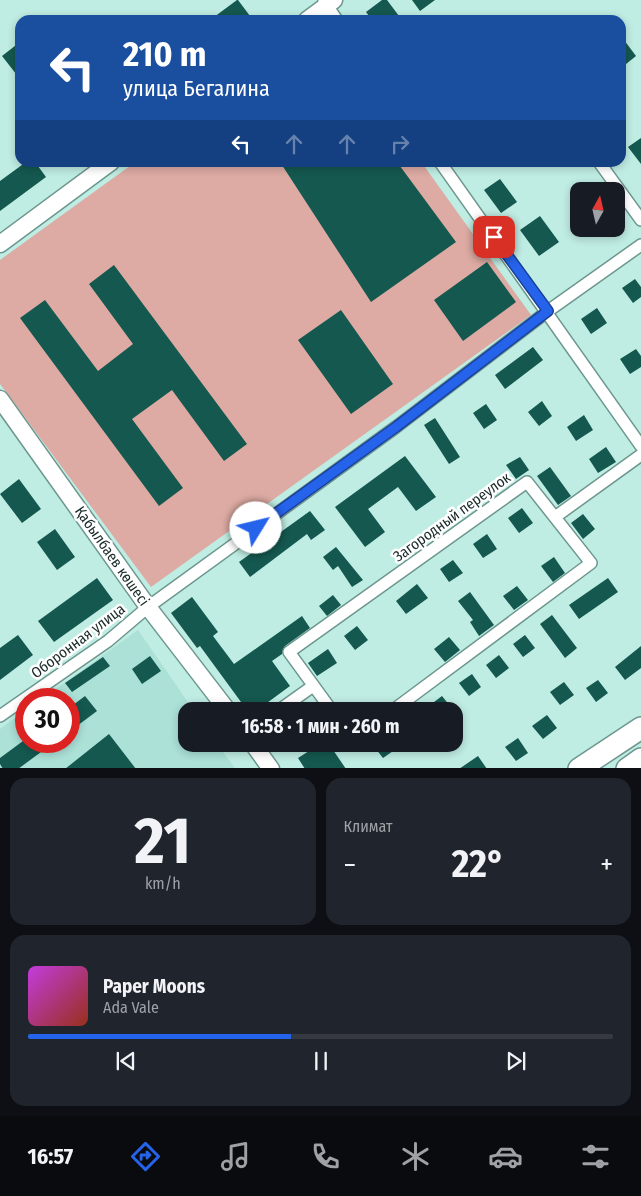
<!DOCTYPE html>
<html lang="ru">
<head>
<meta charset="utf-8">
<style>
	:root { --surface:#171b24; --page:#20242c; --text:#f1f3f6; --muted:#9ea1a6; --line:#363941; --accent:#2563eb }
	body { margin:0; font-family:"Fira Sans Condensed",sans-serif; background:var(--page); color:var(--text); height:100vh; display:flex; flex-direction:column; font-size:19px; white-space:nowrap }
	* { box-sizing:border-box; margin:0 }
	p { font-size:16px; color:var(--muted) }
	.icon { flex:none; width:28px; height:28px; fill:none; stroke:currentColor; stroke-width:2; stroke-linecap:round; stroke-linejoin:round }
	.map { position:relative; height:768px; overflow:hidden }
	.panel { display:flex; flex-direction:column; gap:10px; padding:10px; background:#0d0f14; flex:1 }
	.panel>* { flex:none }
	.banner { position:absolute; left:15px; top:15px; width:611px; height:152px; border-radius:15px; box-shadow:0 2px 8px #0003; background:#1a4fa0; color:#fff; overflow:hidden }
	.needle { width:32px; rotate:8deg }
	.buttons { position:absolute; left:570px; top:182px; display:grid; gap:10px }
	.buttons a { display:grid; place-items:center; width:55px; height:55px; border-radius:10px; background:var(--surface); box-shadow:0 2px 8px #0003; font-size:25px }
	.speed { position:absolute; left:15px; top:688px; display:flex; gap:10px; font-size:25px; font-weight:700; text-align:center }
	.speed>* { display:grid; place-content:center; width:65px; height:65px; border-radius:50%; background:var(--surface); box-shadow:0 2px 8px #0003; line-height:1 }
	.speed .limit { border:8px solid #d22; background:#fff; color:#111 }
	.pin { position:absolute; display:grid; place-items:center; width:42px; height:42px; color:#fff; margin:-21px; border-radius:10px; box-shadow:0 2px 8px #0006 }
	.me { position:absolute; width:55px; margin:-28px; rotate:54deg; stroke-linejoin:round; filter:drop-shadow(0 0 4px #0008) }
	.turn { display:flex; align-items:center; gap:18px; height:105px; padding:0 25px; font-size:22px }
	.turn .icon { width:65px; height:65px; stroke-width:2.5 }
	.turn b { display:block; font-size:35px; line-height:42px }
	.lanes { display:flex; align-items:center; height:48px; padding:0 25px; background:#0003; justify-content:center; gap:25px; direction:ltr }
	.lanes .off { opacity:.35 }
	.big { font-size:38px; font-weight:700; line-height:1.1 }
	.panel .card { flex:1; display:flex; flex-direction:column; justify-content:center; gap:8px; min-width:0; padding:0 18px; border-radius:15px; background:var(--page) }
	.panel .dial { align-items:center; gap:0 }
	.dial b { font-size:65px; line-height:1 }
	.song { display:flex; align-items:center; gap:15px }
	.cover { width:60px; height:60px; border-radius:8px; background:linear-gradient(135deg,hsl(290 70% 55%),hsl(10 70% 35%)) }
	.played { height:5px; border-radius:2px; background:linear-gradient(90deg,var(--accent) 45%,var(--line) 45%) }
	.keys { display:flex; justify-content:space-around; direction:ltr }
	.heat { display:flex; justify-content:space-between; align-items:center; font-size:28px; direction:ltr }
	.panel .tiles { flex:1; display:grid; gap:10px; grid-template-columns:1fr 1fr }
	.card:last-child { grid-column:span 2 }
	.trip { position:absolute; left:178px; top:702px; width:285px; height:50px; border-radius:15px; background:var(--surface); box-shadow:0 2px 8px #0003; font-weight:700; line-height:50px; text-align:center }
	.tabs { display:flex; height:80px; justify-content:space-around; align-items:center; background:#090b0e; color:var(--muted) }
	.tabs .icon { width:35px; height:35px }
	.tabs .selected { color:var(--accent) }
	.tabs b { font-size:22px; color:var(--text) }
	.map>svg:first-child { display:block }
	.built { fill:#abe1d7 }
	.green { fill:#ddaba3 }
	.building { fill:#14584f }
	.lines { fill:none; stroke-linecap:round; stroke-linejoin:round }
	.street-casing { stroke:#6d978e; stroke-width:14 }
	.secondary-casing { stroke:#6d978e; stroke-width:19 }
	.highway-casing { stroke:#6d978e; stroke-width:24 }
	.street { stroke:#fff; stroke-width:11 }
	.secondary { stroke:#fff; stroke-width:16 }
	.highway { stroke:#fff; stroke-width:21 }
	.route-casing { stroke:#184099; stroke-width:12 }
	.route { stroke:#2563eb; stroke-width:9 }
	.labels { text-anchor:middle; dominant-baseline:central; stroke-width:5; stroke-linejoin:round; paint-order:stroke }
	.street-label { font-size:15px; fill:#192a27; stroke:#fff }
</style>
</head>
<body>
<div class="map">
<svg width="641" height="769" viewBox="0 0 641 769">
	<rect width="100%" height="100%" fill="#bfece3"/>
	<path class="built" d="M 138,630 L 194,711 L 186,711 L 186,744 L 217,744 L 235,768 L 0,768 L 0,729 L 26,710 L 26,741 L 69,741 L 69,699 L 42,699 Z"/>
	<path class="green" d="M 134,163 L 422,163 L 531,315 L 151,587 L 0,384 L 0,260 Z"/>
	<path class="building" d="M 238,0 L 253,20 L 210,20 L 237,0 Z
		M 382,0 L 387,0 L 402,20 L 372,20 L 366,12 Z
		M 412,0 L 435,0 L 420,11 Z
		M 621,36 L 636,56 L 621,68 Z
		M 20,42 L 20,79 L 2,56 Z
		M 641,138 L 641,164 L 628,147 Z
		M 26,162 L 35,162 L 46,177 L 0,211 L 0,181 Z
		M 280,162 L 397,162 L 456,242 L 371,302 Z
		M 500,179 L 517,202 L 501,213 L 484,190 Z
		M 540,216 L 559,242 L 539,256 L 520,230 Z
		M 487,262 L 516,302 L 463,341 L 434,300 Z
		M 114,265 L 247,444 L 224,461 L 172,390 L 132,419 L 183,488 L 159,506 L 20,318 L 45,300 L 98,371 L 133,344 L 89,284 Z
		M 635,279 L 641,287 L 641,297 L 633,303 L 622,288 Z
		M 597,308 L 607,323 L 591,334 L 581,319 Z
		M 341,310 L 393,384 L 351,414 L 298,340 Z
		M 533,347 L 543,360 L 505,389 L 495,375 Z
		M 636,349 L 641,356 L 641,367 L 630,374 L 620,359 Z
		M 542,401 L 552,416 L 539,426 L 528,412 Z
		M 486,404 L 497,420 L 484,429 L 473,413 Z
		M 584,415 L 593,430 L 576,441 L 567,427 Z
		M 435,418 L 460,457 L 449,464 L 424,425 Z
		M 606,447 L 616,462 L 598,473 L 589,459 Z
		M 405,456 L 436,497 L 416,511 L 398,487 L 368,509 L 385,532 L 365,547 L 335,507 Z
		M 520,457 L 529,470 L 516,479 L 506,465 Z
		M 550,467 L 571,496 L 558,505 L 537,476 Z
		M 19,479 L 41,509 L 22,523 L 0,494 Z
		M 522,508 L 533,523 L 519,533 L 508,518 Z
		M 310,511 L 325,530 L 311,540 L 307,534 L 250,577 L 239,562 Z
		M 583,514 L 595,529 L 583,539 L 571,523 Z
		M 55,529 L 75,557 L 57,570 L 37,542 Z
		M 487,534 L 497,549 L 483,558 L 473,544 Z
		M 336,547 L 363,580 L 352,587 L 338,566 L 333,570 L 323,557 Z
		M 554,557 L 565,573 L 553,582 L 541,566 Z
		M 453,560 L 463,573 L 449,582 L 440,569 Z
		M 97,578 L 113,600 L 54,642 L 38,621 Z
		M 608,578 L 618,592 L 579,619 L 569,605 Z
		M 417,584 L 428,598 L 406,614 L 396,601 Z
		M 517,586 L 528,600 L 514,610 L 503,596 Z
		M 470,592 L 494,625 L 479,636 L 470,622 L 473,620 L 458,601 Z
		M 333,595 L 341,605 L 327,616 L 319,606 Z
		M 192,597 L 218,632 L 213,636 L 234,664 L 302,616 L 310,628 L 285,646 L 282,654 L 272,661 L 290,686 L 256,711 L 243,711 L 237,704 L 241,702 L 200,646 L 197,648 L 171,613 Z
		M 552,615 L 577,648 L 565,658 L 540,624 Z
		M 357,626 L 368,640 L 355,650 L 344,636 Z
		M 18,635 L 33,655 L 0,680 L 0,648 Z
		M 525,635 L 535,648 L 523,657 L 513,644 Z
		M 449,637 L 460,650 L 445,662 L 434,649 Z
		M 641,646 L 641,668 L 625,680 L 615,667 Z
		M 328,649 L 337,663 L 317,676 L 308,663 Z
		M 499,655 L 509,668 L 496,678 L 486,665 Z
		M 150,656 L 161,671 L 142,684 L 132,669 Z
		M 103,657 L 110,666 L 72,692 L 65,683 Z
		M 472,674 L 481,687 L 469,696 L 459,683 Z
		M 598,680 L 608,693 L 596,702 L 586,688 Z
		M 564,682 L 574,695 L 560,705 L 550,692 Z
		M 85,696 L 97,711 L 69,732 L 69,708 Z
		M 442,696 L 454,711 L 434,711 L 430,705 Z
		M 547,715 L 557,728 L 543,739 L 532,726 Z
		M 109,734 L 136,769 L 65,769 Z
		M 518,738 L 528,753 L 516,761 L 505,747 Z
		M 23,741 L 56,741 L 18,769 L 3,769 L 0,764 L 0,758 Z
		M 320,744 L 329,744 L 346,769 L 305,769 L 298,758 Z
		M 372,744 L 392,744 L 396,749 L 383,758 Z
		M 478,756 L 487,769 L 459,769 Z"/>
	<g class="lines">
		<defs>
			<path id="street" d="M 324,1 L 337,20
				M 440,162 L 641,446
				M 599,162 L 641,220
				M 555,517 L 641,455
				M 278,711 L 313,686
				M 332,711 L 289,652 L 527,482 L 591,563 L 392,711
				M 0,716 L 108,641 L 148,607 L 396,427 L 548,311 L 641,245"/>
			<path id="secondary" d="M 307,20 L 334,0
				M 0,244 L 111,162
				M 0,399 L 148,607 L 228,711
				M 253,744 L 271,769"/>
			<path id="highway" d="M 579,769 L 641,728
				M 627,769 L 641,759"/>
		</defs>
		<use href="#street" class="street-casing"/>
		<use href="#secondary" class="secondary-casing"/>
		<use href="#highway" class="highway-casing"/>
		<use href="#street" class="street"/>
		<use href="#secondary" class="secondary"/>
		<use href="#highway" class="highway"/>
	</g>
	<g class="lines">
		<defs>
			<path id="route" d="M 256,528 L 396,427 L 548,311 L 494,237"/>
		</defs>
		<use href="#route" class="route-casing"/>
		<use href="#route" class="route"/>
	</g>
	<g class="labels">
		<g class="street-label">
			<text transform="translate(452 517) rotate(-36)">Загородный переулок</text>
			<text transform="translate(112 556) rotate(55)">Қабылбаев көшесі</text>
			<text transform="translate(78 641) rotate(-37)">Оборонная улица</text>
		</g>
	</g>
</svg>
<div class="buttons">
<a><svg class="needle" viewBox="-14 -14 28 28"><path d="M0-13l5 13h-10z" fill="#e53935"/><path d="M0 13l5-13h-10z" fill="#9ea1a6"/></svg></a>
</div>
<div class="speed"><div class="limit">30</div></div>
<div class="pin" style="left:494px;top:237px;background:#d93025"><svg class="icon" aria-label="arrive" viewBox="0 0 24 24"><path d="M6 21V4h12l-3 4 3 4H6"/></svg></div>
<svg class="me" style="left:256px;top:528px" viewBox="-20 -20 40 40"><circle r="19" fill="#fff"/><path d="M0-13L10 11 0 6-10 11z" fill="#2563eb"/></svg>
<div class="trip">16:58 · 1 мин · 260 m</div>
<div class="banner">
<div class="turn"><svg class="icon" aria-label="left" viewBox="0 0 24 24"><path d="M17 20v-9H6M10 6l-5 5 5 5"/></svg><div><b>210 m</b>улица Бегалина</div></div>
<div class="lanes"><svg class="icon" aria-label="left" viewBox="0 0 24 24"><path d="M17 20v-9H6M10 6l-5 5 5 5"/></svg><svg class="icon off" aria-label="ahead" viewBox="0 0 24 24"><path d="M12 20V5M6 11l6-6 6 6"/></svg><svg class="icon off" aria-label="ahead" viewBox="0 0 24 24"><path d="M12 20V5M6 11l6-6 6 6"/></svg><svg class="icon off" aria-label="right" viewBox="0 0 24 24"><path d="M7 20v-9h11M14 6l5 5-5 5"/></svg></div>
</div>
</div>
<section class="panel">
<div class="tiles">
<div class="card dial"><b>21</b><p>km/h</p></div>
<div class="card"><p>Климат</p>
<div class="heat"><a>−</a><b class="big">22°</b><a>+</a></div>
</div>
<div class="card">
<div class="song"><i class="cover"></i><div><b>Paper Moons</b><p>Ada Vale</p></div></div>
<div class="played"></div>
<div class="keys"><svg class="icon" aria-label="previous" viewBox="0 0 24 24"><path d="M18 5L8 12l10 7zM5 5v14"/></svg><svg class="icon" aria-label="pause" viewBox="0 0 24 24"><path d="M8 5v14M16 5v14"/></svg><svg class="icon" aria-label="next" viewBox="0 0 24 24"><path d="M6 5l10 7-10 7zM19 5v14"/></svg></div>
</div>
</div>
</section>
<nav class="tabs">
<b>16:57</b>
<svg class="icon selected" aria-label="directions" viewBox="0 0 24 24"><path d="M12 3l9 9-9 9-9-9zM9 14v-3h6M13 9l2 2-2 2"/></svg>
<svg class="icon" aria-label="music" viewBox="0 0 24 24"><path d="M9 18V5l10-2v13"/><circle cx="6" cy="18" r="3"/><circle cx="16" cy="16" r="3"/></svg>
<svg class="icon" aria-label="phone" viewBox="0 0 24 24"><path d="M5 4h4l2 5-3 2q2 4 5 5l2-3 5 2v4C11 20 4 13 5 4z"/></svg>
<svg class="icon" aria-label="climate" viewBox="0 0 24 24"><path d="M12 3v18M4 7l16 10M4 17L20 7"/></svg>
<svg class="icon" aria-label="car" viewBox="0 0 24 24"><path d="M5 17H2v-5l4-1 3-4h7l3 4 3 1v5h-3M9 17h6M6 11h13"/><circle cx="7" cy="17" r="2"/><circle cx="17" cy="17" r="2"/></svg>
<svg class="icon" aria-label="filters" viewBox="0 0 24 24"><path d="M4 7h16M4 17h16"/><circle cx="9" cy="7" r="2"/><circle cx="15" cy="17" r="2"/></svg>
</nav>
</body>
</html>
